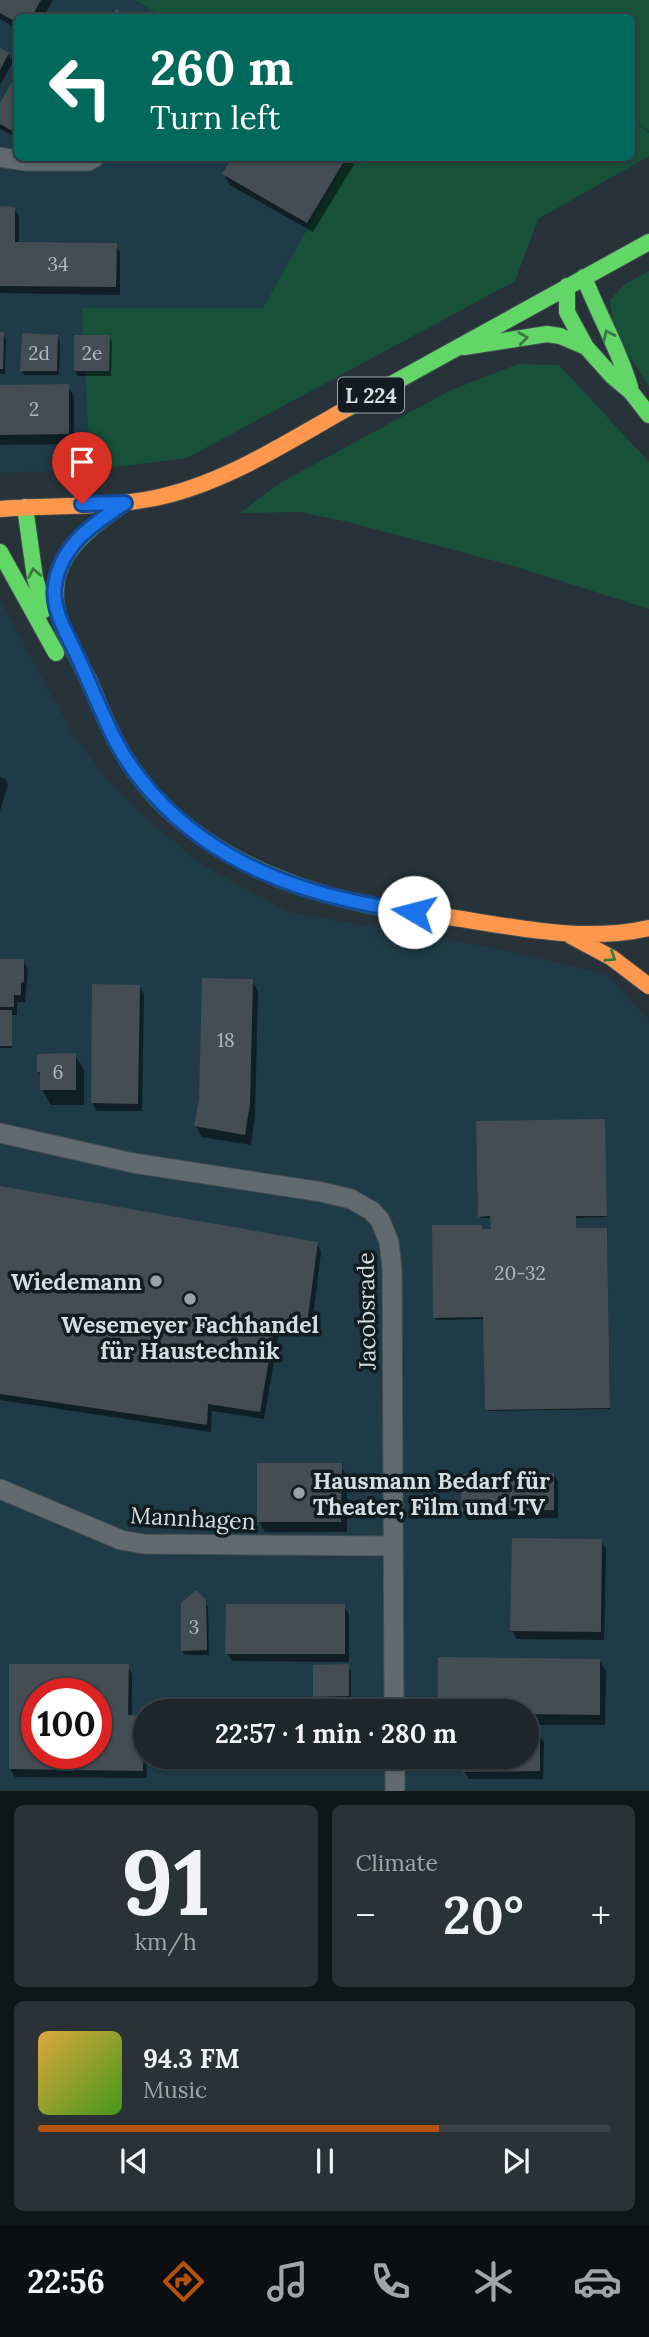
<!DOCTYPE html>
<html lang="en">
<head>
<meta charset="utf-8">
<style>
	:root { --surface:#1d262a; --page:#2a3236; --text:#f1f3f6; --muted:#a0a5a8; --line:#3b4347; --accent:#b45309 }
	body { margin:0; font-family:Lora,serif; background:var(--page); color:var(--text); height:100vh; display:flex; flex-direction:column; font-size:26px; white-space:nowrap }
	* { box-sizing:border-box; margin:0 }
	p { font-size:23px; color:var(--muted) }
	.icon { flex:none; width:38px; height:38px; fill:none; stroke:currentColor; stroke-width:2; stroke-linecap:round; stroke-linejoin:round }
	.map { position:relative; height:1791px; overflow:hidden }
	.panel { display:flex; flex-direction:column; gap:14px; padding:14px; background:#101517; flex:1 }
	.panel>* { flex:none }
	.top-card { position:absolute; left:14px; top:14px; width:621px; height:147px; border-radius:10px; box-shadow:0 2px 5px #0004,0 0 0 2px var(--line); background:#00695c; color:#fff; overflow:hidden }
	.speed { position:absolute; left:21px; top:1678px; display:flex; gap:14px; font-size:35px; font-weight:700; text-align:center }
	.speed>* { display:grid; place-content:center; width:91px; height:91px; border-radius:50%; background:var(--surface); box-shadow:0 2px 5px #0004,0 0 0 2px var(--line); line-height:1 }
	.speed .limit { border:10px solid #d22; background:#fff; color:#111 }
	.pin { position:absolute; display:grid; place-items:center; width:60px; height:60px; color:#fff; margin:-72px -30px; border-radius:50% 50% 50% 0; rotate:-45deg; box-shadow:0 0 7px #0007 }
	.pin .icon { rotate:45deg }
	.me { position:absolute; width:77px; margin:-38px; rotate:278deg; stroke-linejoin:round; filter:drop-shadow(0 0 5px #0008) }
	.turn { display:flex; align-items:center; gap:24px; height:147px; padding:0 21px; font-size:32px }
	.turn .icon { width:91px; height:91px; stroke-width:2.5 }
	.turn b { display:block; font-size:49px; line-height:60px }
	.big { font-size:52px; font-weight:700; line-height:1.1 }
	.panel .tile { flex:1; display:flex; flex-direction:column; justify-content:center; gap:10px; min-width:0; padding:0 24px; border-radius:10px; background:var(--page) }
	.panel .dial { align-items:center; gap:0 }
	.dial b { font-size:91px; line-height:1 }
	.song { display:flex; align-items:center; gap:21px }
	.cover { width:84px; height:84px; border-radius:10px; background:linear-gradient(135deg,hsl(40 70% 55%),hsl(100 70% 35%)) }
	.played { height:7px; border-radius:4px; background:linear-gradient(90deg,var(--accent) 70%,var(--line) 70%) }
	.keys { display:flex; justify-content:space-around; direction:ltr }
	.heat { display:flex; justify-content:space-between; align-items:center; font-size:38px; direction:ltr }
	.panel .tiles { flex:1; display:grid; gap:14px; grid-template-columns:1fr 1fr }
	.tile:last-child { grid-column:span 2 }
	.trip { position:absolute; left:133px; top:1699px; width:406px; height:70px; border-radius:35px; background:var(--surface); box-shadow:0 2px 5px #0004,0 0 0 2px var(--line); font-weight:700; line-height:70px; text-align:center }
	.dock { display:flex; height:112px; justify-content:space-around; align-items:center; background:#0c0f11; color:var(--muted) }
	.dock .icon { width:49px; height:49px }
	.dock .current { color:var(--accent) }
	.dock b { font-size:32px; color:var(--text) }
	.map>svg:first-child { display:block }
	.built { fill:#1e3b47; fill-rule:evenodd }
	.grass { fill:#17513a }
	.shadow { fill:#0007; fill-rule:evenodd }
	.building { fill:#444d53; fill-rule:evenodd }
	.lines { fill:none; stroke-linecap:round; stroke-linejoin:round }
	.street-casing { stroke:#434e52; stroke-width:21 }
	.fast-casing { stroke:#434e52; stroke-width:18 }
	.slow-casing { stroke:#434e52; stroke-width:18 }
	.street { stroke:#616a6e; stroke-width:19 }
	.fast { stroke:#63d668; stroke-width:16 }
	.slow { stroke:#ff974d; stroke-width:16 }
	.oneway { stroke:#3a7944 }
	.route-casing { stroke:#114b97; stroke-width:18 }
	.route { stroke:#1a73e8; stroke-width:12 }
	.poi-dot { fill:#96a2a8; stroke:#121c20; stroke-width:2.5 }
	.labels { text-anchor:middle; dominant-baseline:central; stroke-width:7; stroke-linejoin:round; paint-order:stroke }
	.number-label { font-size:19px; fill:#aebac0 }
	.shield { fill:#121c20; stroke:#98a4a9; stroke-width:2 }
	.shield-label { font-size:21px; font-weight:bold; fill:#d1dee4 }
	.poi-label { font-size:23px; font-weight:bold; fill:#d1dee4; stroke:#121c20; text-anchor:end }
	.street-label { font-size:23px; fill:#d1dee4; stroke:#121c20 }
</style>
</head>
<body>
<div class="map">
<svg width="649" height="1791" viewBox="0 0 649 1791">
	<rect width="100%" height="100%" fill="#273338"/>
	<path class="built" d="M 0,0 L 135,0 L 165,17 L 18,18 L 18,158 L 347,158 L 263,308 L 82,308 L 90,470 L 0,473 Z
		M 0,599 L 71,731 L 107,779 L 150,821 L 201,864 L 289,912 L 495,948 L 607,974 L 649,1020 L 649,1791 L 0,1791 ZM 37,1694 L 96,1694 L 96,1754 L 37,1754 ZM 145,1712 L 527,1712 L 527,1757 L 145,1757 Z"/>
	<path class="grass" d="M 135,0 L 649,0 L 649,131 L 633,119 L 649,133 L 649,156 L 538,219 L 515,281 L 187,458 L 90,470 L 82,308 L 263,308 L 347,158 L 632,158 L 632,18 L 165,18 Z
		M 649,271 L 649,387 L 614,331 L 610,300 L 625,284 Z
		M 518,364 L 559,365 L 649,462 L 649,609 L 514,566 L 348,522 L 300,512 L 240,513 L 280,483 L 449,391 Z"/>
	<path class="shadow" d="M 0,0 L 53,0 L 43,18 L 18,18 L 18,29 L 0,19 Z
		M 0,50 L 8,54 L 13,62 L 0,85 Z
		M 18,75 L 18,138 L 0,129 L 0,107 Z
		M 234,158 L 358,158 L 313,232 L 230,185 L 224,174 Z
		M 0,208 L 14,208 L 19,216 L 19,244 L 116,245 L 120,253 L 120,295 L 0,293 Z
		M 0,334 L 3,334 L 6,339 L 5,374 L 0,374 Z
		M 57,337 L 60,342 L 59,375 L 24,375 L 22,370 Z
		M 109,337 L 112,342 L 111,376 L 78,376 L 75,371 Z
		M 68,386 L 74,397 L 74,444 L 0,445 L 0,387 Z
		M 0,777 L 5,779 L 8,784 L 0,811 Z
		M 0,961 L 23,961 L 28,969 L 25,1002 L 17,1002 L 17,1015 L 12,1015 L 12,1048 L 0,1048 Z
		M 252,981 L 258,991 L 255,1115 L 251,1145 L 202,1137 L 196,1126 Z
		M 139,986 L 144,994 L 142,1111 L 97,1111 L 92,1103 Z
		M 75,1055 L 84,1070 L 84,1105 L 51,1105 L 42,1090 L 42,1078 L 38,1071 Z
		M 604,1120 L 607,1217 L 576,1218 L 576,1230 L 606,1230 L 607,1232 L 610,1409 L 488,1411 L 485,1319 L 436,1320 L 435,1318 L 481,1226 L 482,1231 L 492,1231 L 492,1218 L 481,1218 L 479,1216 Z
		M 0,1188 L 317,1244 L 321,1252 L 311,1332 L 280,1327 L 264,1419 L 212,1411 L 211,1432 L 0,1400 Z
		M 340,1465 L 347,1476 L 347,1532 L 265,1532 L 259,1521 Z
		M 553,1474 L 558,1482 L 558,1518 L 468,1520 L 463,1512 Z
		M 601,1541 L 606,1549 L 604,1640 L 517,1639 L 512,1631 Z
		M 205,1602 L 208,1607 L 209,1655 L 185,1655 L 182,1650 Z
		M 344,1606 L 349,1614 L 349,1662 L 232,1661 L 227,1653 Z
		M 599,1660 L 606,1671 L 605,1725 L 532,1725 L 527,1712 L 445,1712 L 439,1702 Z
		M 11,1666 L 128,1666 L 132,1674 L 132,1717 L 143,1717 L 145,1722 L 147,1778 L 15,1777 L 10,1769 ZM 37,1694 L 96,1694 L 96,1754 L 37,1754 Z
		M 348,1666 L 351,1671 L 351,1701 L 318,1701 L 315,1696 Z
		M 527,1733 L 539,1734 L 544,1742 L 543,1779 L 469,1779 L 464,1771 L 464,1757 L 527,1757 Z"/>
	<path class="building" d="M 0,0 L 41,0 L 31,18 L 18,18 L 18,23 L 0,13 Z
		M 116,9 L 131,18 L 112,18 Z
		M 0,48 L 9,53 L 0,70 Z
		M 18,71 L 18,134 L 0,124 L 0,103 Z
		M 232,158 L 346,158 L 307,223 L 222,174 Z
		M 0,206 L 15,207 L 15,242 L 117,243 L 116,287 L 0,286 Z
		M 0,332 L 4,332 L 3,369 L 0,369 Z
		M 22,333 L 58,335 L 57,371 L 20,371 Z
		M 74,335 L 110,335 L 109,371 L 74,371 Z
		M 69,384 L 69,434 L 0,435 L 0,385 Z
		M 0,959 L 24,959 L 24,982 L 21,983 L 21,995 L 14,995 L 14,1007 L 0,1007 Z
		M 202,978 L 253,979 L 250,1104 L 245,1135 L 194,1126 L 199,1100 Z
		M 92,984 L 140,985 L 138,1104 L 91,1103 Z
		M 0,1010 L 12,1010 L 12,1046 L 0,1046 Z
		M 76,1053 L 76,1090 L 40,1090 L 40,1072 L 37,1072 L 37,1054 Z
		M 605,1119 L 607,1216 L 576,1216 L 576,1228 L 607,1228 L 610,1408 L 485,1410 L 483,1317 L 433,1318 L 432,1225 L 482,1225 L 482,1229 L 491,1229 L 490,1216 L 478,1217 L 476,1121 Z
		M 0,1186 L 318,1242 L 307,1324 L 276,1319 L 260,1412 L 208,1404 L 207,1425 L 0,1394 Z
		M 257,1463 L 342,1463 L 341,1522 L 257,1522 Z
		M 554,1473 L 554,1510 L 461,1512 L 461,1474 Z
		M 512,1538 L 602,1539 L 601,1632 L 510,1631 Z
		M 196,1590 L 206,1600 L 207,1650 L 181,1651 L 181,1603 Z
		M 226,1604 L 345,1604 L 345,1654 L 225,1654 Z
		M 438,1657 L 600,1659 L 600,1715 L 527,1714 L 527,1712 L 524,1712 L 525,1704 L 438,1703 Z
		M 9,1664 L 129,1664 L 128,1715 L 144,1716 L 143,1771 L 9,1769 ZM 37,1694 L 96,1694 L 96,1754 L 37,1754 Z
		M 349,1664 L 349,1696 L 313,1697 L 313,1665 Z
		M 527,1732 L 540,1732 L 540,1771 L 462,1772 L 462,1757 L 527,1757 Z"/>
	<g class="lines">
		<defs>
			<path id="street" d="M 0,157 L 24,161 L 88,161 L 94,158
				M 0,1133 L 133,1163 L 322,1192 L 351,1199 L 372,1211 L 380,1220 L 389,1242 L 392,1269 L 394,1712
				M 0,1489 L 121,1540 L 144,1544 L 393,1546
				M 395,1757 L 395,1791"/>
			<path id="fast" d="M 584,277 C 598,314 619,349 630,387
				M 567,286 L 567,312 L 586,347
				M 464,347 L 547,334 L 560,336 L 586,347 L 612,376 L 631,392 L 649,415
				M 348,408 L 649,242
				M 125,503 C 79,535 38,567 63,628 C 71,646 80,663 89,680 C 102,711 114,743 134,771 C 185,844 274,883 359,903 C 388,910 419,913 449,917
				M 25,507 L 35,578 L 44,610
				M 0,552 L 56,653"/>
			<path id="slow" d="M 0,509 C 51,505 104,508 155,498 C 224,484 287,442 348,408
				M 449,917 C 515,927 582,943 649,928
				M 571,936 L 612,958 L 649,986"/>
		</defs>
		<use href="#street" class="street-casing"/>
		<use href="#fast" class="fast-casing"/>
		<use href="#slow" class="slow-casing"/>
		<use href="#street" class="street"/>
		<use href="#fast" class="fast"/>
		<use href="#slow" class="slow"/>
	</g>
	<defs><path id="oneway-chevron" d="M-2-3.5L2.5 0L-2 3.5" fill="none" stroke-width="1.6" stroke-linecap="round" stroke-linejoin="round" transform="scale(1.75)"/></defs>
	<g class="oneway">
		<use href="#oneway-chevron" transform="translate(608 335) rotate(-115)"/>
		<use href="#oneway-chevron" transform="translate(523 338) rotate(-8)"/>
		<use href="#oneway-chevron" transform="translate(34 573) rotate(-101)"/>
		<use href="#oneway-chevron" transform="translate(611 957) rotate(33)"/>
	</g>
	<g class="lines">
		<defs>
			<path id="route" d="M 82,504 L 125,503 C 93,524 61,545 55,585 C 51,611 69,637 79,660 C 91,686 101,712 114,738 C 133,776 166,812 201,837 C 265,883 337,901 414,912"/>
		</defs>
		<use href="#route" class="route-casing"/>
		<use href="#route" class="route"/>
	</g>
	<g class="poi-dot">
		<circle cx="156" cy="1281" r="7"/>
		<circle cx="190" cy="1299" r="7"/>
		<circle cx="299" cy="1493" r="7"/>
	</g>
	<g class="labels">
		<g class="number-label">
			<text x="58" y="264">34</text>
			<text x="39" y="353">2d</text>
			<text x="92" y="353">2e</text>
			<text x="34" y="409">2</text>
			<text x="226" y="1040">18</text>
			<text x="58" y="1072">6</text>
			<text x="520" y="1273">20-32</text>
			<text x="194" y="1627">3</text>
		</g>
		<rect class="shield" x="338" y="377.5" width="66" height="35" rx="5"/>
		<g class="shield-label">
			<text x="371" y="395">L 224</text>
		</g>
		<g class="poi-label">
			<text x="142" y="1281">Wiedemann</text>
			<text x="190" y="1324" text-anchor="middle">Wesemeyer Fachhandel<tspan x="190" dy="26">für Haustechnik</tspan></text>
			<text x="313" y="1480" text-anchor="start">Hausmann Bedarf für<tspan x="313" dy="26">Theater, Film und TV</tspan></text>
		</g>
		<g class="street-label">
			<text transform="translate(366 1311) rotate(-91)">Jacobsrade</text>
			<text transform="translate(193 1518) rotate(3)">Mannhagen</text>
		</g>
	</g>
</svg>
<div class="speed"><div class="limit">100</div></div>
<div class="pin" style="left:82px;top:504px;background:#d93025"><svg class="icon" aria-label="arrive" viewBox="0 0 24 24"><path d="M6 21V4h12l-3 4 3 4H6"/></svg></div>
<svg class="me" style="left:414px;top:912px" viewBox="-20 -20 40 40"><circle r="19" fill="#fff"/><path d="M0-13L10 11 0 6-10 11z" fill="#1a73e8"/></svg>
<div class="trip">22:57 · 1 min · 280 m</div>
<div class="top-card">
<div class="turn"><svg class="icon" aria-label="left" viewBox="0 0 24 24"><path d="M17 20v-9H6M10 6l-5 5 5 5"/></svg><div><b>260 m</b>Turn left</div></div>
</div>
</div>
<section class="panel">
<div class="tiles">
<div class="tile dial"><b>91</b><p>km/h</p></div>
<div class="tile"><p>Climate</p>
<div class="heat"><a>−</a><b class="big">20°</b><a>+</a></div>
</div>
<div class="tile">
<div class="song"><i class="cover"></i><div><b>94.3 FM</b><p>Music</p></div></div>
<div class="played"></div>
<div class="keys"><svg class="icon" aria-label="previous" viewBox="0 0 24 24"><path d="M18 5L8 12l10 7zM5 5v14"/></svg><svg class="icon" aria-label="pause" viewBox="0 0 24 24"><path d="M8 5v14M16 5v14"/></svg><svg class="icon" aria-label="next" viewBox="0 0 24 24"><path d="M6 5l10 7-10 7zM19 5v14"/></svg></div>
</div>
</div>
</section>
<nav class="dock">
<b>22:56</b>
<svg class="icon current" aria-label="directions" viewBox="0 0 24 24"><path d="M12 3l9 9-9 9-9-9zM9 14v-3h6M13 9l2 2-2 2"/></svg>
<svg class="icon" aria-label="music" viewBox="0 0 24 24"><path d="M9 18V5l10-2v13"/><circle cx="6" cy="18" r="3"/><circle cx="16" cy="16" r="3"/></svg>
<svg class="icon" aria-label="phone" viewBox="0 0 24 24"><path d="M5 4h4l2 5-3 2q2 4 5 5l2-3 5 2v4C11 20 4 13 5 4z"/></svg>
<svg class="icon" aria-label="climate" viewBox="0 0 24 24"><path d="M12 3v18M4 7l16 10M4 17L20 7"/></svg>
<svg class="icon" aria-label="car" viewBox="0 0 24 24"><path d="M5 17H2v-5l4-1 3-4h7l3 4 3 1v5h-3M9 17h6M6 11h13"/><circle cx="7" cy="17" r="2"/><circle cx="17" cy="17" r="2"/></svg>
</nav>
</body>
</html>
